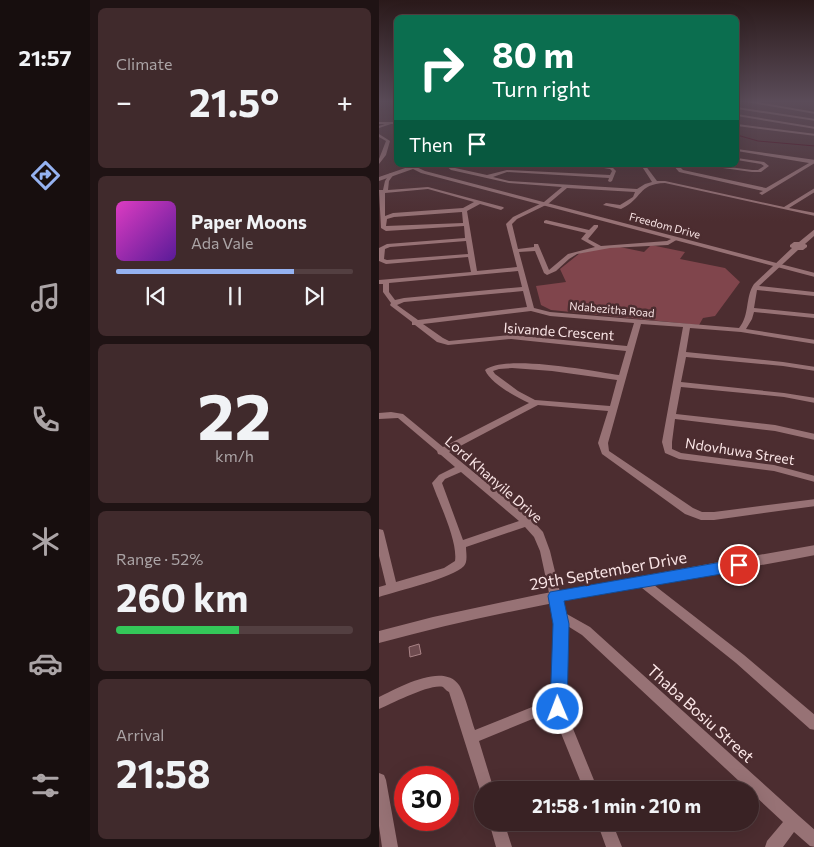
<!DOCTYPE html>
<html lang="en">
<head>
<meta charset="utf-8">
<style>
	:root { --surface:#392224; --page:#402a2c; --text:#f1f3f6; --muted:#aba4a6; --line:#533f41; --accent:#95b2f1 }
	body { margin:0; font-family:Commissioner,sans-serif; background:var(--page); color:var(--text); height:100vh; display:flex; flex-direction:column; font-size:19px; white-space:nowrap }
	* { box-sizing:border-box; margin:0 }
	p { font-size:16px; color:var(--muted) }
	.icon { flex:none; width:28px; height:28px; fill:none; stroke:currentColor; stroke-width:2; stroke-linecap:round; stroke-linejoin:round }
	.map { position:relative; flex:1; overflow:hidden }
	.details { display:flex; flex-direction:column; gap:8px; padding:8px; background:#1f1314; width:289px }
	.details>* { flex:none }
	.top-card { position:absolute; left:15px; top:15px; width:345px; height:152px; border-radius:8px; box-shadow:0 5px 20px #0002,0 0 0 1px var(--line); background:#0b6e4f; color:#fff; overflow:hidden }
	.speed { position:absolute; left:15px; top:766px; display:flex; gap:10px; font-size:25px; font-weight:700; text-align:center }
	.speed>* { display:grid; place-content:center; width:65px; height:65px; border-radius:50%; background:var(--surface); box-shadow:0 5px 20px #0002,0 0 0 1px var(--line); line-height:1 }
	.speed .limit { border:8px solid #d22; background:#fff; color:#111 }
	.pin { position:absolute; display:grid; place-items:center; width:42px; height:42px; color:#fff; margin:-21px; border:2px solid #fff; border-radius:50%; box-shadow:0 1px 5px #0007 }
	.me { position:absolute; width:55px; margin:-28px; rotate:359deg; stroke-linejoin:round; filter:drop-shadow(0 0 4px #0008) }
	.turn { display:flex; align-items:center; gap:18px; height:105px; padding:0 15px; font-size:22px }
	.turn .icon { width:65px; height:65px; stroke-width:2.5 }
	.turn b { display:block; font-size:35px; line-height:42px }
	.then { display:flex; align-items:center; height:48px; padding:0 15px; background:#0003; gap:10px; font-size:19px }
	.big { font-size:38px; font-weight:700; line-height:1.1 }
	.details .tile { flex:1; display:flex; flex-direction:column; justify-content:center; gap:8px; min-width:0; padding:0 18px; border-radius:8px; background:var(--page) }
	.details .dial { align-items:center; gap:0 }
	.dial b { font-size:65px; line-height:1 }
	.song { display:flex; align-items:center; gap:15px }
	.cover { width:60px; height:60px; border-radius:8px; background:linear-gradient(135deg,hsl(310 70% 55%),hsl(270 70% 35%)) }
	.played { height:5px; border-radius:2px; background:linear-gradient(90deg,var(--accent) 75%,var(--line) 75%) }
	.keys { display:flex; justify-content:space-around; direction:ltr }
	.heat { display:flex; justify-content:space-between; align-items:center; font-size:28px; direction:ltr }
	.charge { height:8px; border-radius:4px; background:linear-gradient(90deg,#34c759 52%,var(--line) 0) }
	.trip { position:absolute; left:95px; top:781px; width:285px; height:50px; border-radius:25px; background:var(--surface); box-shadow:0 5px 20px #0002,0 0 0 1px var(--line); font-weight:700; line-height:50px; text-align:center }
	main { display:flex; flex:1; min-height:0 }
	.tab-bar { display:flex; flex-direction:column; width:90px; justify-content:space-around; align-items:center; background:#170e0e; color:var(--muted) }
	.tab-bar .icon { width:35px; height:35px }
	.tab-bar .selected { color:var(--accent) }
	.tab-bar b { font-size:22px; color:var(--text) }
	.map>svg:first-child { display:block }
	.green { fill:#80454c }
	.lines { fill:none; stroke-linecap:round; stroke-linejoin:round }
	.stream { stroke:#470013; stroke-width:1 }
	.building { fill:#6e4b4f; stroke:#a98386 }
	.minor { fill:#977275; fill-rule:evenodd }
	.tertiary { fill:#977275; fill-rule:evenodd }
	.route { fill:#1a73e8; stroke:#114b97 }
	.labels { text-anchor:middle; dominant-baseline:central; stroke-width:5; stroke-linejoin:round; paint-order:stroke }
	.far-street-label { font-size:11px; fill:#fae5e6; stroke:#4c2d30 }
	.street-label { font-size:14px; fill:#fae5e6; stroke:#4c2d30 }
	.near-street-label { font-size:16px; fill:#fae5e6; stroke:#4c2d30 }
</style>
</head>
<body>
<main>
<nav class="tab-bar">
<b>21:57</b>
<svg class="icon selected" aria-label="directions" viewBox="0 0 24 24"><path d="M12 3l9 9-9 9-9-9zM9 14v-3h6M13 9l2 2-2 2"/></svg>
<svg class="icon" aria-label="music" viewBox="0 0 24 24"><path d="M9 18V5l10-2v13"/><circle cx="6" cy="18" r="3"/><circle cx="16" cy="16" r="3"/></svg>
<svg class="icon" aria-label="phone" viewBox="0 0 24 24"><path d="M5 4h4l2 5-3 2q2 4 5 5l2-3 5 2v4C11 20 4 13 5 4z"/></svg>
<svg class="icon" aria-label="climate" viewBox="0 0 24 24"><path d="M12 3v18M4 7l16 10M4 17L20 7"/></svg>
<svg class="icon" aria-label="car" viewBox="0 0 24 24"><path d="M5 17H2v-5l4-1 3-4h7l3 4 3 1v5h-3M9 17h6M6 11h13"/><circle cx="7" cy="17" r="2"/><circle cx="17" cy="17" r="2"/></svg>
<svg class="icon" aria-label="filters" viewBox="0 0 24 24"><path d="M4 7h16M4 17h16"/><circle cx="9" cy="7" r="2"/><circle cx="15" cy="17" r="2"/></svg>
</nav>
<section class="details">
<div class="tile"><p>Climate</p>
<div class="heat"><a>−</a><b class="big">21.5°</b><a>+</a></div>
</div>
<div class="tile">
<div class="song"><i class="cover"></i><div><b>Paper Moons</b><p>Ada Vale</p></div></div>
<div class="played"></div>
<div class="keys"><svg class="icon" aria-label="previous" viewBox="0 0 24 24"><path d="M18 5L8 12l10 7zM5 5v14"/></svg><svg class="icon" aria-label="pause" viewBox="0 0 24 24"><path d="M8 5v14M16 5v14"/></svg><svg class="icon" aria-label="next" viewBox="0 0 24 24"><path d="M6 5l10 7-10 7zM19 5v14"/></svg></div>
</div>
<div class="tile dial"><b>22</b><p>km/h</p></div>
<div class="tile"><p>Range · 52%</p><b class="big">260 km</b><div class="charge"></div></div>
<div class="tile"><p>Arrival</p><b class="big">21:58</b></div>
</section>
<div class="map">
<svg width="436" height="847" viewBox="0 0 436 847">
	<rect width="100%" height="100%" fill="#4c2d30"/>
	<path class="green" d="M 272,245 L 306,252 L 301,259 L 346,268 L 361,282 L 336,316 L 324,318 L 320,325 L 172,310 L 162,305 L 157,286 L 187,282 L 181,269 L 201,253 L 236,246 L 265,252 Z"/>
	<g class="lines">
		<path class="stream" d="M 358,135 L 379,141 L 436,146"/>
	</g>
	<path class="building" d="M 40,644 L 42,654 L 31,657 L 30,647 Z"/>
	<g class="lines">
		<path class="minor" d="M 367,102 L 378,102 L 436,112 L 436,114 Z
			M 358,107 L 436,119 L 436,121 L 358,109 Z
			M 358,114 L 436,127 L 436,129 L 358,116 Z
			M 12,122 L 15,123 L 0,128 L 0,126 Z
			M 358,124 L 436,134 L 436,136 L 358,126 Z
			M 0,134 L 11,141 L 7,155 L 0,164 L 0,159 L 7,141 L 0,137 Z
			M 358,149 L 436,160 L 436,163 L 383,195 L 380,193 L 384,191 L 300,172 L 294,165 L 299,165 L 304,170 L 387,188 L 430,163 L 358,151 Z
			M 358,158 L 385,162 L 390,166 L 382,172 L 373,172 L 322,165 L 335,165 L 373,170 L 379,170 L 385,166 L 382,164 L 358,160 Z
			M 66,165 L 71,165 L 76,168 L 108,175 L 128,170 L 231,175 L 233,171 L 231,169 L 206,165 L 233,167 L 237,171 L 233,181 L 231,182 L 229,181 L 230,178 L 128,172 L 114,177 L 130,181 L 258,189 L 266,184 L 273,182 L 262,165 L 266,165 L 278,181 L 286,181 L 405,207 L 436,188 L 436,192 L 410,208 L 436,213 L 436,216 L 286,183 C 258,184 264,199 242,209 L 224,205 L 227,203 L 241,205 L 254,197 L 256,192 L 188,188 L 169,204 L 138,219 L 133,224 L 139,249 L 155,247 L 155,244 L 159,244 L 170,270 L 189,254 L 216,247 L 202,239 L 207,233 L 165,223 L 165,221 L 167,220 L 210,230 L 215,225 L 219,225 L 219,227 L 209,239 L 222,246 L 288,241 L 296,237 L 299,239 L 289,245 L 231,248 L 198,254 L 190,259 L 177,271 L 168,275 L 165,273 L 156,251 L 140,252 L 155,308 L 171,312 L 360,328 C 371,315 366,297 375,284 L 413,248 L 411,247 L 411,245 L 415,242 L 420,242 L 436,229 L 436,235 L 426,244 L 428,245 L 428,247 L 424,250 L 419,250 L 380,286 L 436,292 L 436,296 L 378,290 L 375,308 L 436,314 L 436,318 L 375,312 L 373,319 L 367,329 L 436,340 L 436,344 L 362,332 L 311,328 L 307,352 L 404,362 L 436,367 L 436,371 L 404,366 L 307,357 L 302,382 L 405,393 L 436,398 L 436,403 L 405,397 L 302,387 L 297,414 L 396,425 L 436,434 L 436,440 L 396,431 L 296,419 L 293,442 L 293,449 L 302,453 L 395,465 L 436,476 L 436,482 L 395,471 L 300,459 L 286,453 L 283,442 L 304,327 L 262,324 L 229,443 L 230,451 L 314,508 L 323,512 L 335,512 L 436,499 L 436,506 L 335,520 L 322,520 L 306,514 L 223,454 L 219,443 L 229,411 L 159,405 L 70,452 L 152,519 L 164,532 L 171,551 L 186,613 L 211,627 L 420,816 L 436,830 L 436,847 L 431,846 L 415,832 L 404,847 L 386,847 L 388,841 L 404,822 L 203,635 L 187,625 L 186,709 L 219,790 L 205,790 L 173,711 L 100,741 L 115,790 L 104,790 L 104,796 L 101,790 L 70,692 C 69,692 65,688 64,687 C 52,683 12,704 0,709 L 0,697 C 19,688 64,662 80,685 C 86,694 92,719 96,730 L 173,699 L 175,616 L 161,551 L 155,537 L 146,527 L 87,547 C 87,553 89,561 85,566 C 74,578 18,591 0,597 L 0,587 L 7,585 L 0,556 L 0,529 L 4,530 L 5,533 L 17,582 L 65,568 L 76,561 C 79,541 60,503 53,483 L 60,475 L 76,467 L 62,455 L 59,454 L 58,451 L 19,418 L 0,419 L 0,413 L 12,412 L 24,414 L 64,447 L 150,403 C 136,396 112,384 106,370 C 126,354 213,371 240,375 L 247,351 L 132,339 L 69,345 L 58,342 L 36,325 L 33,325 L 33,322 L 12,306 L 11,305 L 12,303 L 4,292 L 4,284 L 0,284 L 0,280 L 92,272 L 89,257 L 7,264 L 0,261 L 0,248 L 8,244 L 86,238 L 85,226 L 7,231 L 2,228 L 0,190 L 4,190 L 6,181 L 11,173 L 15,174 L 10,181 L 9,190 L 49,187 L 124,207 L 125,208 L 122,210 L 101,204 L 88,211 L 98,271 L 138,267 L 127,224 L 134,217 L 165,202 L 183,187 L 130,183 L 72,170 ZM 49,189 L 95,202 L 84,208 L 14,213 L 6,216 L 6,193 ZM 83,212 L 84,223 L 7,226 L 8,219 L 15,217 ZM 87,241 L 89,254 L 8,260 L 5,259 L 6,249 L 11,247 ZM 139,271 L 143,287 L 25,298 L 16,300 L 10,292 L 10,283 ZM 144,291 L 148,307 L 39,320 L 18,305 L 25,302 ZM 152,311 L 171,316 L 255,323 L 248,346 L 132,335 L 70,341 L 64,338 L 44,324 ZM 133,368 L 173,371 L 238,380 L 231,406 L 156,400 L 139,391 L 116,374 L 114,371 L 120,369 ZM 82,472 L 140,521 L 84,540 L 63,483 L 66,479 Z
			M 262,577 L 266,578 L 365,655 L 436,715 L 436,730 L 431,729 L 357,663 L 258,584 L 256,581 L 258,578 Z
			M 0,773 L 5,775 L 7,780 L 19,847 L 3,847 L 0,826 Z
			M 110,822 L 125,822 L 133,847 L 117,847 Z
			M 218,822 L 233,822 L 243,847 L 227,847 Z"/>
		<path class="tertiary" d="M 0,122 L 18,122 L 18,124 L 0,124 Z
			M 26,165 L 33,165 L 46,171 L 436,273 L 436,277 L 42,173 L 34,169 L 0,181 L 0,177 L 29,167 Z
			M 436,545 L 436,555 C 290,583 143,604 0,643 L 0,631 L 54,617 L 162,594 Z"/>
	</g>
	<linearGradient id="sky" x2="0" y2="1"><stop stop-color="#2a191a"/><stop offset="0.46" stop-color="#5b4c59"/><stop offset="1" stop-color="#5b4c59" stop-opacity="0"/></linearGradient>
	<rect width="436" height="221" fill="url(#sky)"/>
	<path class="route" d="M 360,559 L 365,561 L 367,565 L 365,569 L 360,571 L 185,601 L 190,624 L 188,709 L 186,715 L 179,717 L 173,715 L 171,709 L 174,624 L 169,596 L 171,592 Z"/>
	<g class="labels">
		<g class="far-street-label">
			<text transform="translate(286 225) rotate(15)">Freedom Drive</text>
			<text transform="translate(233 309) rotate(5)">Ndabezitha Road</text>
		</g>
		<g class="street-label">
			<text transform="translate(180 331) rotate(4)">Isivande Crescent</text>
			<text transform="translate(361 451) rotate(9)">Ndovhuwa Street</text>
			<text transform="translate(115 479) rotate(41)">Lord Khanyile Drive</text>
		</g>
		<g class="near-street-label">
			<text transform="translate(229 570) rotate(-10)">29th September Drive</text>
			<text transform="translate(322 713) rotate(42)">Thaba Bosiu Street</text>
		</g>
	</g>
</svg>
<div class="speed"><div class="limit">30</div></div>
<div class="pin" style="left:360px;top:565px;background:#d93025"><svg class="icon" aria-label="arrive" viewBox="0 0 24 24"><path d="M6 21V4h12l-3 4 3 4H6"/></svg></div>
<svg class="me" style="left:179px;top:709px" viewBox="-20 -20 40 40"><circle r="17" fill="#1a73e8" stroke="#fff" stroke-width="3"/><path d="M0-11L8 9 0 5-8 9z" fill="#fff"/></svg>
<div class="trip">21:58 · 1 min · 210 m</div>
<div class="top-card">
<div class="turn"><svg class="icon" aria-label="right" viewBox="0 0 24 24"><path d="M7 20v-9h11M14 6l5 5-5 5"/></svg><div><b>80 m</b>Turn right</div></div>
<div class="then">Then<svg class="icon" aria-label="arrive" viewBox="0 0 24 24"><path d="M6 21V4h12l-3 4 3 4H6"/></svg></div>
</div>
</div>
</main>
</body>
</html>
